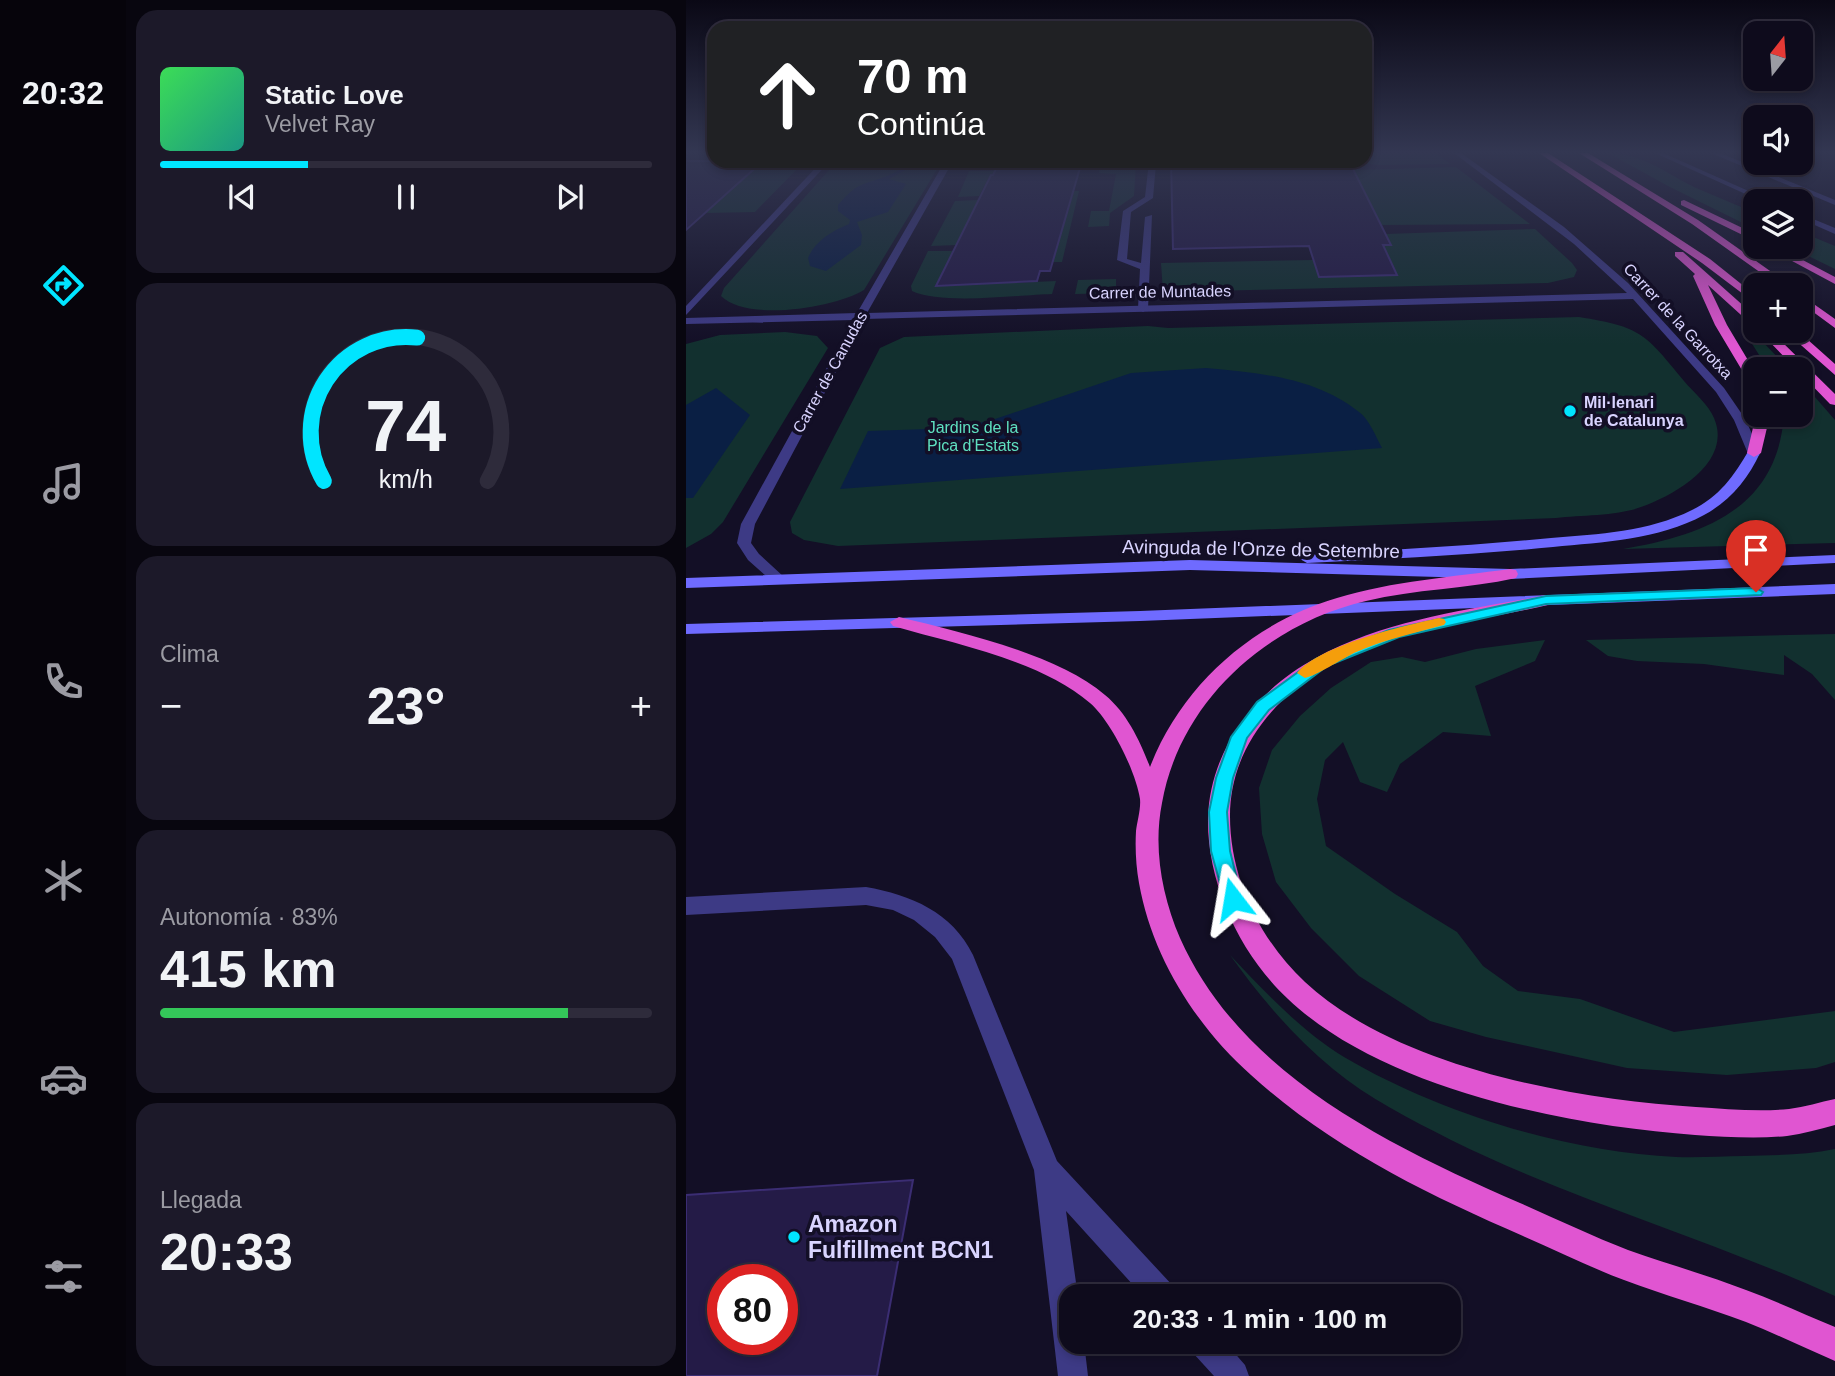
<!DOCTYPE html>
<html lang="es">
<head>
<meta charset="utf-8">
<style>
	:root { --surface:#0e0b1c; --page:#1c1929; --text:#f1f3f6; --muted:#9b9ba3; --line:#2e2b3b; --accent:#00e5ff }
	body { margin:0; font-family:Helvetica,sans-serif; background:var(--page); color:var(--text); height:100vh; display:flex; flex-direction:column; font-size:26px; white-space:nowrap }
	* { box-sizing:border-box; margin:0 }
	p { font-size:23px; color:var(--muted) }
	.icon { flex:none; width:38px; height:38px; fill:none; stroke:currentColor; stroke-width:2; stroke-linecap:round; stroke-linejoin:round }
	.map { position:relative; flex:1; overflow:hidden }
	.side { display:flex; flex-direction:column; gap:10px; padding:10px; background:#08060f; width:560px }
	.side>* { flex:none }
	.top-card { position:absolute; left:21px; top:21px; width:665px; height:147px; border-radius:21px; box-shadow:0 4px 10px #0003,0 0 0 2px var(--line); background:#202124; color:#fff; overflow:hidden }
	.needle { width:46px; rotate:17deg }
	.tools { position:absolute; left:1057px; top:21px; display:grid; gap:14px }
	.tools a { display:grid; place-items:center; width:70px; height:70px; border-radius:14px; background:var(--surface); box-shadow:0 4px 10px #0003,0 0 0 2px var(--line); font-size:35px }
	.speed { position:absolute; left:21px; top:1264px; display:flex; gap:14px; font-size:35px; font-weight:700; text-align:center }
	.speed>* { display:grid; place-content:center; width:91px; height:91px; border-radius:50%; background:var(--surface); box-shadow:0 4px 10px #0003,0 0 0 2px var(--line); line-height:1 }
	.speed .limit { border:10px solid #d22; background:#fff; color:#111 }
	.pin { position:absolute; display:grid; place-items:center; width:60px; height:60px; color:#fff; margin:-72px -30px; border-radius:50% 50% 50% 0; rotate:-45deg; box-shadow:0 0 7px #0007 }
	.pin .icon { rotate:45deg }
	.me { position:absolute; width:77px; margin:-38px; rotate:346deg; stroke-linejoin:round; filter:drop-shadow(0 0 5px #0008) }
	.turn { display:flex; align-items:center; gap:24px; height:147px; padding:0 35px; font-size:32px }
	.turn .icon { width:91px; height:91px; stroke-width:2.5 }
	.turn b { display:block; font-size:49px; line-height:60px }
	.big { font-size:52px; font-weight:600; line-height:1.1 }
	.side .widget { flex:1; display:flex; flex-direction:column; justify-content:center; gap:10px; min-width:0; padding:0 24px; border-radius:21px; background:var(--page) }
	.side .dial { align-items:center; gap:0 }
	.dial svg { height:182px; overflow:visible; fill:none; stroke:var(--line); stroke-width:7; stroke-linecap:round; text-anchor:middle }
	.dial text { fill:var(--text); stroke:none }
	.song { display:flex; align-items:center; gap:21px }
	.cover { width:84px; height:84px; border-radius:10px; background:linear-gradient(135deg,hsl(130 70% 55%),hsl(170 70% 35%)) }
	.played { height:7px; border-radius:4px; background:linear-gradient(90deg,var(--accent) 30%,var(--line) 30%) }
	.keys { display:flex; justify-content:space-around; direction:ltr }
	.heat { display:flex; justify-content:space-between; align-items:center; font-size:38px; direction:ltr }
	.charge { height:10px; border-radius:5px; background:linear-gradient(90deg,#34c759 83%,var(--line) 0) }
	.trip { position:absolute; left:373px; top:1284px; width:402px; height:70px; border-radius:21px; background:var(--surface); box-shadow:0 4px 10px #0003,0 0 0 2px var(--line); font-weight:600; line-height:70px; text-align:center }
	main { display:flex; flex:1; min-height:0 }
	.dock { display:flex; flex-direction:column; width:126px; justify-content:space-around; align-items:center; background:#06040b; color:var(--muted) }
	.dock .icon { width:49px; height:49px }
	.dock .current { color:var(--accent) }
	.dock b { font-size:32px; color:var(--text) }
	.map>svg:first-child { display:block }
	.green { fill:#12302f }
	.water { fill:#0a1f44 }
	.building { fill:#241b47; stroke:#3b2d73; stroke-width:2; fill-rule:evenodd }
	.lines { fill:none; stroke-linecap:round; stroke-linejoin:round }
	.service { fill:#3d3a85; fill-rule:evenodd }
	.minor { fill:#3d3a85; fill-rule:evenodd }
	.secondary { fill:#6f6bff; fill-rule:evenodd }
	.trunk { fill:#e055d1; fill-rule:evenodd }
	.route { fill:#00e5ff; stroke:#0095a6; stroke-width:2 }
	.slow { fill:#f59e0b }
	.poi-dot { fill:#00e5ff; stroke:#130f26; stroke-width:2.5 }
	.labels { text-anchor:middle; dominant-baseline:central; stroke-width:7; stroke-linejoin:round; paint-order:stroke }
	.far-street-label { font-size:16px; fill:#d9d4ff; stroke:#130f26 }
	.far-poi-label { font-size:16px; font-weight:bold; fill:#d9d4ff; stroke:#130f26; text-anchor:start }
	.far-park-label { font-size:16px; fill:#5fe0c0; stroke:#130f26 }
	.street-label { font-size:19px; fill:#d9d4ff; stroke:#130f26 }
	.near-poi-label { font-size:23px; font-weight:bold; fill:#d9d4ff; stroke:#130f26; text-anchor:start }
</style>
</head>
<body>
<main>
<nav class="dock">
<b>20:32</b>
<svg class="icon current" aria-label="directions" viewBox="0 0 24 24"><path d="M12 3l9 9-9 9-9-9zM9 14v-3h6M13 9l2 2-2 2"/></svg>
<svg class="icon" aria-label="music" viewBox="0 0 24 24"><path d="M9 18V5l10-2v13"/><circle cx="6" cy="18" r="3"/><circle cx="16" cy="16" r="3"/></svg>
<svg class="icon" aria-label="phone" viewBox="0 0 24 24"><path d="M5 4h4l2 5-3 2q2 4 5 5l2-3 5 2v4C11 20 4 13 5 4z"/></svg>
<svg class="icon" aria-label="climate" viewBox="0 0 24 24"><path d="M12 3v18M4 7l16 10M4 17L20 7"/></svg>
<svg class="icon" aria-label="car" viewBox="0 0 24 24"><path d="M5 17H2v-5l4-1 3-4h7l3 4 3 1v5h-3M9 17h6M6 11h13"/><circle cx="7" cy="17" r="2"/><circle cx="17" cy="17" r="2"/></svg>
<svg class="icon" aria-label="filters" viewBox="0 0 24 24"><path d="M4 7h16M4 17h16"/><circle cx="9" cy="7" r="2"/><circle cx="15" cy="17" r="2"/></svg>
</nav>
<section class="side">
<div class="widget">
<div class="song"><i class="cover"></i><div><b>Static Love</b><p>Velvet Ray</p></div></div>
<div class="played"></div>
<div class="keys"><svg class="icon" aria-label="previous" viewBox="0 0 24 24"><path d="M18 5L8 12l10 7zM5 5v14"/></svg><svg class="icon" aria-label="pause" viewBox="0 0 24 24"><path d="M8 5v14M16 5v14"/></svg><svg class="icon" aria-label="next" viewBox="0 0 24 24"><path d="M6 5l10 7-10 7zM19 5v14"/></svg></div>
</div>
<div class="widget dial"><svg viewBox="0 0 100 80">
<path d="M14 69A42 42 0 1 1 86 69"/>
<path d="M14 69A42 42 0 0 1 55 6" stroke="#00e5ff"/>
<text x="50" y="56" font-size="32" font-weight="700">74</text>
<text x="50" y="72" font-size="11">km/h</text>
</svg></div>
<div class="widget"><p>Clima</p>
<div class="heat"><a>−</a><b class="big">23°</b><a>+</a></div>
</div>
<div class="widget"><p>Autonomía · 83%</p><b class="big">415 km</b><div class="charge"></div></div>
<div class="widget"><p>Llegada</p><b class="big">20:33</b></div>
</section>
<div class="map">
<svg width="1149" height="1376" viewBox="0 0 1149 1376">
	<rect width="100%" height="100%" fill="#130f26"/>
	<path class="green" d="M 679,153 L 750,153 L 764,164 L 693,165 L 656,161 L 679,161 Z
		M 922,153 C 955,153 980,173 1008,187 C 1028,196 1049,204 1069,213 L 1069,229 L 984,187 Z
		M 51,161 L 109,161 L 118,162 L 69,212 L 19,213 Z
		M 151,161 L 256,161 L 178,290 C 148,308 61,322 35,296 L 38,288 Z
		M 432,161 L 477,161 L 450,162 L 448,196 L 424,213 L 423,226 L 402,227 L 405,211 L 423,211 L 430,174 L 413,173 L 414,165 L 287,167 Z
		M 770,167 L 844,224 L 695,225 L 667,170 Z
		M 377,170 L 375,174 L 304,175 L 293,196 L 272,197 L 283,171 Z
		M 388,191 L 393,191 L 376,262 L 366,262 L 282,239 L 273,239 L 271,245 L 245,246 L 269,201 L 292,200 L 290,205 L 326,213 L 382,212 Z
		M 849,229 L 886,263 L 891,270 L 888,277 L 862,283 L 477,292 L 475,263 L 627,260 L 633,277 L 710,275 L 697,245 L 705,244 L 700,234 Z
		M 1115,232 L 1149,246 L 1149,269 L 1104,247 L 1115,247 Z
		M 242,251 L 267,251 L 251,286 L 370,281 L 366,294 C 332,295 255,305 226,291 L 225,286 Z
		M 430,279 L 430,293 L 389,294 L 392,280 Z
		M 893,317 C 955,327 959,333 998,381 C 1007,392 1023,405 1028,418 C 1047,462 989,495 955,507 C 932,516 895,515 870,518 L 152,546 L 118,540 L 106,533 L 104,522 L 194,348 L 218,337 L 462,326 L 482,328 Z
		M 99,332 L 131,336 L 142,348 L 37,522 L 25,534 L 0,548 L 0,344 L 34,335 Z
		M 1073,338 L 1103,369 L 1082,369 L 1063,339 Z
		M 1115,381 L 1149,420 L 1149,543 L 937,549 C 1018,535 1091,509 1098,415 L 1115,415 Z
		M 1149,634 L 1149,700 L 1126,674 L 1098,655 L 1098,675 L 1018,664 L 951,661 L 922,656 L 900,640 Z
		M 859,640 L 849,661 L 789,686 L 805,736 L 757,732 L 714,764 L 701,792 L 674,782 L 657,742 L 639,760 L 631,799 L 640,846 L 709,894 L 771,932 L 797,966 L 832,991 L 894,999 L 988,1032 L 1149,1011 L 1149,1062 L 1130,1068 L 1041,1075 L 941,1068 L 800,1037 L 744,1021 L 673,976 L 625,928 L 590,882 L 576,834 L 573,788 L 586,750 L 614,716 L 645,688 L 685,662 L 716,657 L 739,662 L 790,649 Z
		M 544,955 C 579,992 614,1030 658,1057 C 753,1113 880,1152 990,1157 C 1013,1158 1036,1156 1059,1156 C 1089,1155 1120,1155 1149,1149 L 1149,1296 C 1023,1239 889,1201 765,1140 C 724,1119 682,1098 647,1069 C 607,1036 574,997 544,955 Z"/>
	<path class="water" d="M 223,161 L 229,161 L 223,168 L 203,179 L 220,184 L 202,212 L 171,222 L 176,235 L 175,245 L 140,271 L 124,266 L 122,258 C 129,241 146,231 163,224 L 164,220 L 152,211 L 152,205 C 158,198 165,190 173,186 C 191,178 210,177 223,161 Z
		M 520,368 C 573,373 629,377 673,412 C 683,419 690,437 696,448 L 154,489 L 182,431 L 273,428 L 309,419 L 445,373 Z
		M 30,388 L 64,415 L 7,498 L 0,498 L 0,405 Z"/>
	<path class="building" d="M 0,161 L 77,161 L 0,230 Z
		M 314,161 L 396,161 L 364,271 L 354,271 L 351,281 L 250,286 L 305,175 L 307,175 Z
		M 485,161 L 664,163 L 705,245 L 697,245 L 711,275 L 633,277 L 623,246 L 487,249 Z
		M 227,1180 L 191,1376 L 0,1376 L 0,1195 ZM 37,1279 L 96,1279 L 96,1339 L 37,1339 Z"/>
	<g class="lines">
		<path class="service" d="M 1025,153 L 1034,153 L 1149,200 L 1149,205 Z
			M 463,162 L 470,164 L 467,198 L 445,212 L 441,259 L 455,263 L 459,217 L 466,215 L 462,309 L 457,312 L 452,309 L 454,269 L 431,260 L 437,211 L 459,197 Z
			M 180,887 C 225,895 266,912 287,955 L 371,1161 L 488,1287 L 493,1297 L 458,1297 L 380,1211 L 392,1297 L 385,1297 L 385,1342 L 398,1342 L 402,1376 L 372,1376 L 348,1170 L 266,959 L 249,937 L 228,920 L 207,910 L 180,905 L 0,915 L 0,897 Z
			M 503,1342 L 539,1342 L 559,1365 L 563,1376 L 528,1376 L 507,1353 Z"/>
		<path class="minor" d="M 768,153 L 775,153 L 878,227 L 942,283 L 1038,388 L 1060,420 L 1074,453 L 1073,456 L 1063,456 L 1048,420 L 1030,392 L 947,299 L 178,319 L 69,524 L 65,543 L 73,554 L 98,577 L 101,580 L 98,583 L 88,583 L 62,560 L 51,543 L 55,524 L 167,320 L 0,324 L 0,318 L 171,313 L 259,161 L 267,161 L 181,313 L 941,293 L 888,244 Z
			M 969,153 L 977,153 L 1085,201 L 1075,201 Z
			M 136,161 L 144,161 L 0,315 L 0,306 Z
			M 1115,214 L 1149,228 L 1149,234 L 1115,219 Z"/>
		<path class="secondary" d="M 1068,449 L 1074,453 C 1062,479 1044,501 1018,515 C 972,540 917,542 867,547 C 785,555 703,559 621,563 L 614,559 L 621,555 C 703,550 784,546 865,538 C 913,534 962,532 1006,510 C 1033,497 1048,476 1063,450 Z
			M 1149,555 L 1149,563 L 824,579 L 504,570 L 0,588 L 0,578 L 504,560 L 824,569 Z
			M 1149,584 L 1149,594 L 454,621 L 0,634 L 0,624 L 454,611 Z"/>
		<path class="trunk" d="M 853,153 L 862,153 L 1024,259 L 1069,295 L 1069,303 L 1016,263 Z
			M 893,153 L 902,153 L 1012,220 L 1104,285 L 1092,285 L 1006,224 Z
			M 998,200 L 1069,234 L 1069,241 L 995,205 L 995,201 Z
			M 1080,247 L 1092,247 L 1149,277 L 1149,284 Z
			M 989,252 L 997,252 L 1069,316 L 1069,325 L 1065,324 L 1022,285 L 1041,325 L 1069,372 L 1069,386 L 1063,382 L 1029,325 L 1007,276 L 1009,274 L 989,256 Z
			M 1115,295 L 1149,319 L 1149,328 L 1115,303 Z
			M 1073,331 L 1085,331 L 1149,394 L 1149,405 L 1144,404 L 1115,374 L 1115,369 L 1110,369 Z
			M 1099,331 L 1112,331 L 1149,364 L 1149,375 Z
			M 1070,415 L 1084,415 L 1075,453 L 1068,457 L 1061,453 Z
			M 824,569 L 830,570 L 832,574 L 830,578 C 781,589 729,589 680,601 C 581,624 494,701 476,803 C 467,848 476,896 494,938 C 555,1075 704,1146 834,1203 C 870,1219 906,1236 942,1250 C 981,1264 1021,1275 1060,1290 C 1090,1301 1119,1315 1149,1327 L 1149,1361 C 1119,1348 1090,1334 1060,1322 C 1020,1307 978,1295 938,1280 C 903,1267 870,1250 837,1236 C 740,1194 644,1147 565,1075 C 510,1026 466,957 453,883 C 450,866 449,848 450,831 C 451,822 455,809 454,799 C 450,772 425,721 404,703 C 354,660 269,644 207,626 L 204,622 L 213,617 C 274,632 371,654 419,695 C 441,713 454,741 464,767 C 496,685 566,623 651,598 C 707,581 766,577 824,569 Z
			M 860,595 L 869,600 L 866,604 C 791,622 710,627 641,667 C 586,699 544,751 544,816 C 544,879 574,940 619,982 C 712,1068 887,1099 1010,1107 C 1040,1109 1073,1112 1103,1109 C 1119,1107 1134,1102 1149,1099 L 1149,1125 C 1133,1129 1117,1134 1101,1136 C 1071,1139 1039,1137 1009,1135 C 882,1126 697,1089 602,999 C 554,954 521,884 522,818 C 524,749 570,690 630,658 C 700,619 783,610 860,595 Z"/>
	</g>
	<linearGradient id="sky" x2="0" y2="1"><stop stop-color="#0a0815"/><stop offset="0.44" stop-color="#333752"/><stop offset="1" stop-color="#333752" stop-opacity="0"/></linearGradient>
	<rect width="1149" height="345" fill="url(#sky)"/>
	<path class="route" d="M 1070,588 L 1077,592 L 1075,595 L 860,604 L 713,637 L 641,666 L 583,710 L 561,738 L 547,778 L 541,812 L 544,851 L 556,899 L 553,905 L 547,907 L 540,905 L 525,851 L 523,812 L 530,778 L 545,737 L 571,702 L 630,659 L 703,630 L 860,596 Z"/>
	<path class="slow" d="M 753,618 L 758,619 L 760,622 L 758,625 C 728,633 697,640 668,653 C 654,660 632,675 619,678 L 611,673 C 634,645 717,626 753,618 Z"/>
	<g class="poi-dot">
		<circle cx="884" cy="411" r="7"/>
		<circle cx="108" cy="1237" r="7"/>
	</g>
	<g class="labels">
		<g class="far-street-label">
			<text transform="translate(474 292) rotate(-1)">Carrer de Muntades</text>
			<text transform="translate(992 321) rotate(47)">Carrer de la Garrotxa</text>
			<text transform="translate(144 372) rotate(-61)">Carrer de Canudas</text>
		</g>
		<g class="far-poi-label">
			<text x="898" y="402">Mil·lenari<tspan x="898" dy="18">de Catalunya</tspan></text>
		</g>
		<g class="far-park-label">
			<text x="287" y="427">Jardins de la<tspan x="287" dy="18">Pica d'Estats</tspan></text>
		</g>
		<g class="street-label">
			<text transform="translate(575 549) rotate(1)">Avinguda de l'Onze de Setembre</text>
		</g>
		<g class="near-poi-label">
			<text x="122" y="1224">Amazon<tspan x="122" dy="26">Fulfillment BCN1</tspan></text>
		</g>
	</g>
</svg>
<div class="tools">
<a><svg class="needle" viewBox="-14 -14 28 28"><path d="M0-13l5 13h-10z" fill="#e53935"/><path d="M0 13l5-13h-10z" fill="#9b9ba3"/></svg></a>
<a><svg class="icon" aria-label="sound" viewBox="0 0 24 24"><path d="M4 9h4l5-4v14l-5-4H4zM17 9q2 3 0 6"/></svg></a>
<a><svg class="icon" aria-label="layers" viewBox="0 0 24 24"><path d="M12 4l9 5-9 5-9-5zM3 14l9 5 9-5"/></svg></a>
<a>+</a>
<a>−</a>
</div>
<div class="speed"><div class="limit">80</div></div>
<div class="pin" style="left:1070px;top:592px;background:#d93025"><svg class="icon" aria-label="arrive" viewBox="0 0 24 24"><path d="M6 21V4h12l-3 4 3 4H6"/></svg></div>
<svg class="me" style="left:547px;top:899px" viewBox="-20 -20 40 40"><path d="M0-17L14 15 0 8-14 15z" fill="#00e5ff" stroke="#fff" stroke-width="4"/></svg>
<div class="trip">20:33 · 1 min · 100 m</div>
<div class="top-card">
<div class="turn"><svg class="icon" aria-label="ahead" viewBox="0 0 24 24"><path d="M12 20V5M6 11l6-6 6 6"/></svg><div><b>70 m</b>Continúa</div></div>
</div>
</div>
</main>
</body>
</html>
